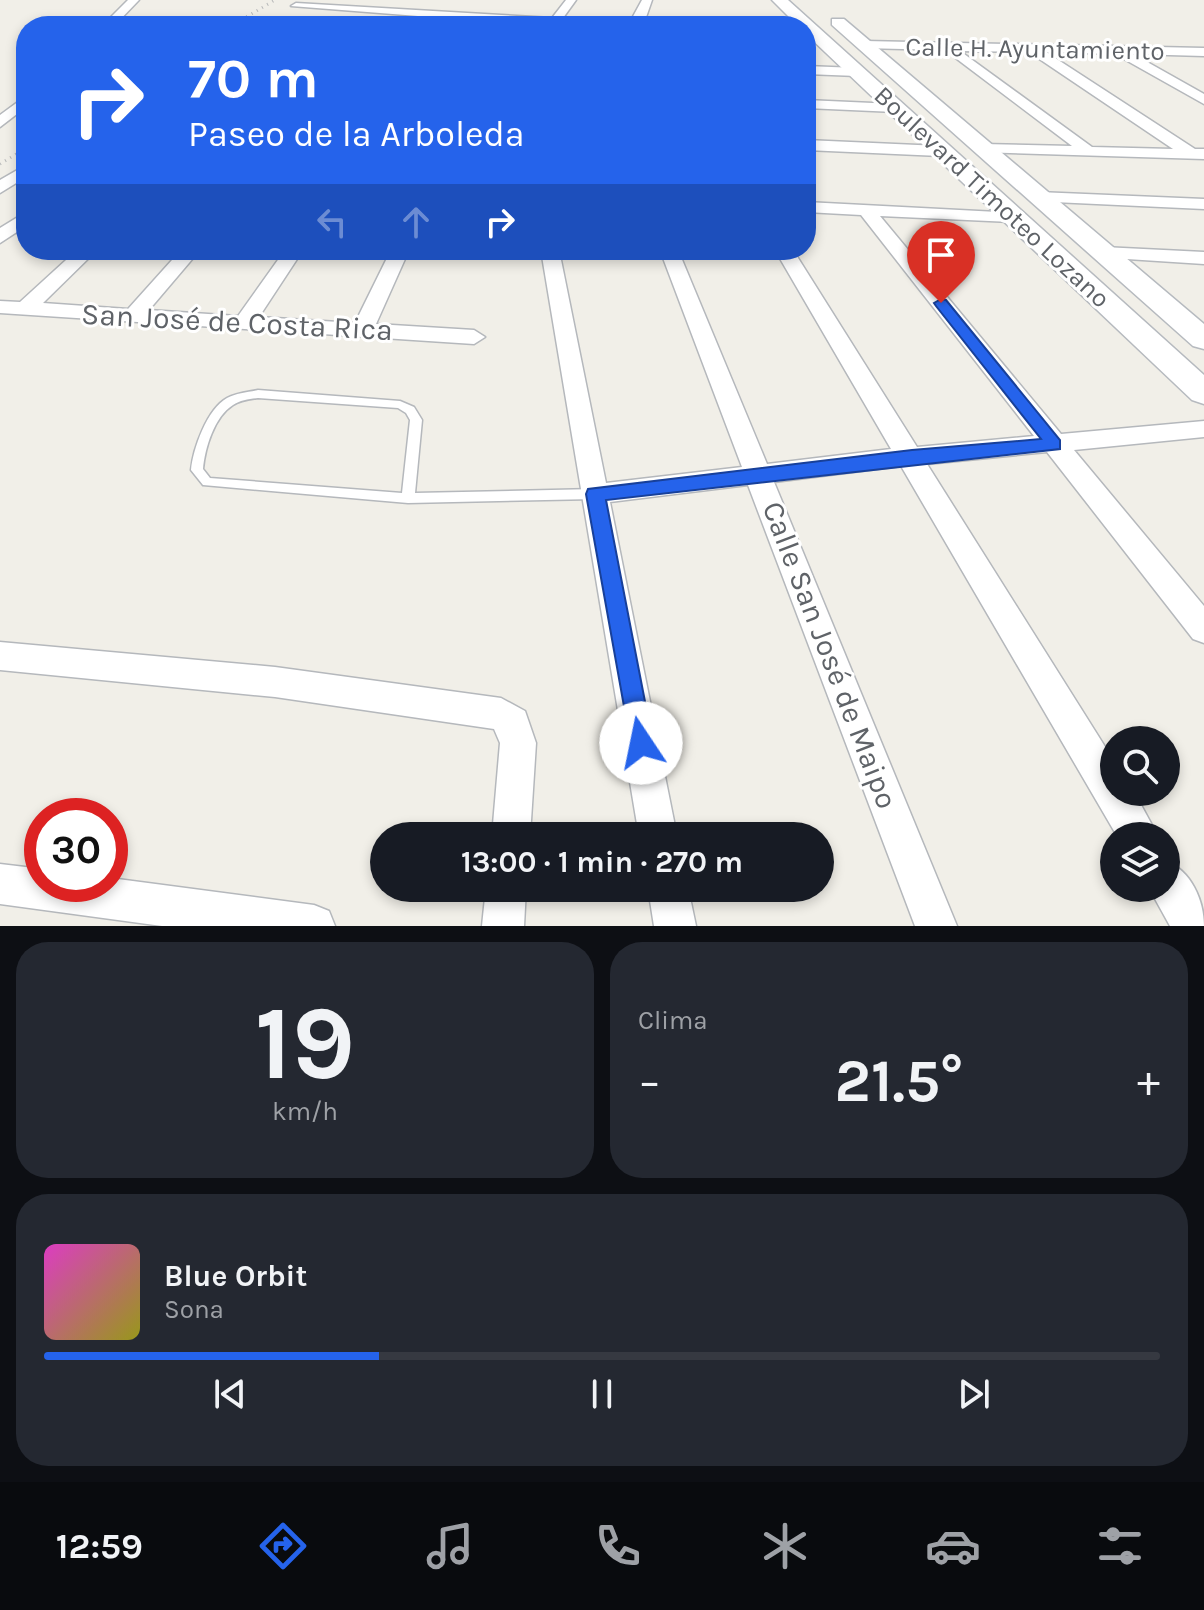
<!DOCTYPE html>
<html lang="es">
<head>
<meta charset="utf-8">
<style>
	:root { --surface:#171b24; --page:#242831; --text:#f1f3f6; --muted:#9ea1a6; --line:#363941; --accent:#2563eb }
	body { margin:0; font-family:Karla,sans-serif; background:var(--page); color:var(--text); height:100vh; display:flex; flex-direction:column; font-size:30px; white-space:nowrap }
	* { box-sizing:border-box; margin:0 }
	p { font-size:26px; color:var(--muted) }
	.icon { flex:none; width:44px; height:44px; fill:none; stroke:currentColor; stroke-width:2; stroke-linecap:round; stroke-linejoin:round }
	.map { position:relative; height:926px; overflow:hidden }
	.drawer { display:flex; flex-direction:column; gap:16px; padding:16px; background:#0d0f14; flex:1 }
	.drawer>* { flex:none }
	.banner { position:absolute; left:16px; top:16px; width:800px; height:244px; border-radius:32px; box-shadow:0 4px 12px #0003; background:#2563eb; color:#fff; overflow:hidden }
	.fabs { position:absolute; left:1100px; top:726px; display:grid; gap:16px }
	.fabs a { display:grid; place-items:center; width:80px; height:80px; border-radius:50%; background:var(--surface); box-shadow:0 4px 12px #0003; font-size:40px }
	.speed { position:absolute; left:24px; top:798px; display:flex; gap:16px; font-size:40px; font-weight:700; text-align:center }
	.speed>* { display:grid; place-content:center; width:104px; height:104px; border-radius:50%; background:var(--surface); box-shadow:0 4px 12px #0003; line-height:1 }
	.speed .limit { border:12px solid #d22; background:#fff; color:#111 }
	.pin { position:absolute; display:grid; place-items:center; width:68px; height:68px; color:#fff; margin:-82px -34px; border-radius:50% 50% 50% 0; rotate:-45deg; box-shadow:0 0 8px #0007 }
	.pin .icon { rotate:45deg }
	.me { position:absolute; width:88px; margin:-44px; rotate:349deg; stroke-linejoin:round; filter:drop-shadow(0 0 6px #0008) }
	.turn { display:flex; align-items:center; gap:28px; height:168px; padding:0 40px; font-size:36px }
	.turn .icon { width:104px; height:104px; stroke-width:2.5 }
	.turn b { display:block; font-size:56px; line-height:68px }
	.lanes { display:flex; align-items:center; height:76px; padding:0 40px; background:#0003; justify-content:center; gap:40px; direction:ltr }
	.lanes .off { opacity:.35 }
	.big { font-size:60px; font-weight:700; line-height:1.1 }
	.drawer .tile { flex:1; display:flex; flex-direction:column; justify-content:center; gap:12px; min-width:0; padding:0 28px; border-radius:32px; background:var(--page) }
	.drawer .dial { align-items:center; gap:0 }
	.dial b { font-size:104px; line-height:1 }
	.song { display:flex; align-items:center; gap:24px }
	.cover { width:96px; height:96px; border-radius:12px; background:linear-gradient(135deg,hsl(310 70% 55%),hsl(60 70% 35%)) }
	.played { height:8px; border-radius:4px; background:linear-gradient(90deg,var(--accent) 30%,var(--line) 30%) }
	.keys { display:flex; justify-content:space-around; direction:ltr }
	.heat { display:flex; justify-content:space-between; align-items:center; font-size:44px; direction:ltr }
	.drawer .tiles { flex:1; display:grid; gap:16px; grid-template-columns:1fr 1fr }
	.tile:last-child { grid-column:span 2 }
	.trip { position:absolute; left:370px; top:822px; width:464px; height:80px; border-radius:40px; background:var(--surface); box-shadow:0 4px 12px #0003; font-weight:700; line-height:80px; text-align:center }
	.dock { display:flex; height:128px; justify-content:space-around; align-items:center; background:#090b0e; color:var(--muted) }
	.dock .icon { width:56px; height:56px }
	.dock .active { color:var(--accent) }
	.dock b { font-size:36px; color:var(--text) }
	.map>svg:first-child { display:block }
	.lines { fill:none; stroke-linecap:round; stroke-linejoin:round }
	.service-casing { stroke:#b5b8bc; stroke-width:3 }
	.minor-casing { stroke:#b5b8bc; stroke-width:3 }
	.secondary-casing { stroke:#b6babf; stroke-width:3 }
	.service { fill:#fff; fill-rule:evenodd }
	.minor { fill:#fff; fill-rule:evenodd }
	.secondary { fill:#fff; fill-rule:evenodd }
	.rail { stroke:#b6b7b8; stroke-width:3; stroke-dasharray:1 5; stroke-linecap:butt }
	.route { fill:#2563eb; stroke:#184099; stroke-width:2 }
	.labels { text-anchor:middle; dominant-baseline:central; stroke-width:6; stroke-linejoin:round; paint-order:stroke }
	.far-street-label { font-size:26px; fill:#5f6368; stroke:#fff }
	.street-label { font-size:30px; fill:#5f6368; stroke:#fff }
</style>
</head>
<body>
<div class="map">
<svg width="1204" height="926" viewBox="0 0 1204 926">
	<rect width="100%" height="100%" fill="#f1efe8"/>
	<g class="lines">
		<defs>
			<path id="service" d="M 258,390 L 400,401 L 414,407 L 422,420 L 415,493 L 595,489 L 599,491 L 601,494 L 599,497 L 595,499 L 408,503 L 203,485 L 191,470 C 193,449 207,409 227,398 C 236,393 248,392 258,390 ZM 258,398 L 398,408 L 406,413 L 410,420 L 402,493 L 210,478 L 203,469 C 205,448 214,417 233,405 C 240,400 250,399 258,398 Z"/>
			<path id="minor" d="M 128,0 L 139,0 L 114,26 L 102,26 Z
				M 566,0 L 576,0 L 563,18 L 630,22 L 642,0 L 652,0 L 643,26 L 545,26 L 291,6 L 296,3 L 552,18 Z
				M 865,41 L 1204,48 L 1204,56 L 1133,54 L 1204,94 L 1204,104 L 1115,54 L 1046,52 L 1195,149 L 1204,149 L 1204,159 L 977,152 L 977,146 L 982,144 L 1072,146 L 945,50 L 861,48 L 859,45 ZM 960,51 L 1029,52 L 1173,149 L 1092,147 Z
				M 806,66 L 857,68 L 863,72 L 857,76 L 806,74 Z
				M 26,96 L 26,107 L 0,127 L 0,115 Z
				M 806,100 L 895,104 L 902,108 L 895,112 L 806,108 Z
				M 806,140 L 940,146 L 948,151 L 940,156 L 806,150 Z
				M 26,165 L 26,177 L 0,193 L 0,180 Z
				M 1038,192 L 1204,199 L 1204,209 L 1032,201 L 1029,197 Z
				M 806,202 L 1017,213 L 1017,221 L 1011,222 L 880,216 L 1061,434 L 1204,421 L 1204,437 L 1074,450 L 1204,606 L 1204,643 L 1193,639 L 1047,452 L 927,464 L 1114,761 L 1114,792 L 1134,792 L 1158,836 L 1117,836 L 901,466 L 774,482 L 957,926 L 915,926 L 748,485 L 610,502 L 677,836 L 639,836 L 541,250 L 559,250 L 606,483 L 742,467 L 660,250 L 678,250 L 767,464 L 891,449 L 775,250 L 793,250 L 917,447 L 1034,436 L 861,215 L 806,212 Z
				M 26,212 L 26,226 L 0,243 L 0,228 Z
				M 1103,247 L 1204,252 L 1204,264 L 1096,257 L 1094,253 Z
				M 77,250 L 97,250 L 43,303 L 128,309 L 181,250 L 200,250 L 149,310 L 238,316 L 285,250 L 303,250 L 259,317 L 355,323 L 391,250 L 409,250 L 376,324 L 474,330 L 485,337 L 474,344 L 0,313 L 0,301 L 20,302 Z
				M 0,642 L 275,667 L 501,698 L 525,711 L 536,743 L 530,836 L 492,836 L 500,743 L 494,729 L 275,697 L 0,670 Z
				M 1166,861 C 1191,871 1204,900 1204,926 L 1170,926 L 1149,888 L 1166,888 Z
				M 0,864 L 42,869 L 42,884 L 110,884 L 110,878 L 314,905 L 329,911 L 335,926 L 162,926 L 0,904 Z
				M 486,888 L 526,888 L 524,926 L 482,926 Z
				M 648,888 L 688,888 L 696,926 L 654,926 Z"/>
			<path id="secondary" d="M 772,0 L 788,0 L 1204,375 L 1204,404 L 1192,400 L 806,34 L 806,26 L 798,26 Z
				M 832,19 L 844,19 L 1204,324 L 1204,349 L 1193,346 L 832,25 Z"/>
		</defs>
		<use href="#service" class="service-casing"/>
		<use href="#minor" class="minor-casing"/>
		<use href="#secondary" class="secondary-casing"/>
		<use href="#service" class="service"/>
		<use href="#minor" class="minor"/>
		<use href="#secondary" class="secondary"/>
		<path class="rail" d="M 231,26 L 275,0
			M 0,164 L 26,148"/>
	</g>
	<path class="route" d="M 941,299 L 946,300 L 1060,440 L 1060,449 L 606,500 L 653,743 L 650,751 L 641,755 L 632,751 L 586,494 L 588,489 L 912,450 L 1041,439 L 936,306 L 934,303 Z"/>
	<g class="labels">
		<g class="far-street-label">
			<text transform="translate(1035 49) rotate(1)">Calle H. Ayuntamiento</text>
			<text transform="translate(992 197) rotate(43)">Boulevard Timoteo Lozano</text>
		</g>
		<g class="street-label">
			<text transform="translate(237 322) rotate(3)">San José de Costa Rica</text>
			<text transform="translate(830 655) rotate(69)">Calle San José de Maipo</text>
		</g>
	</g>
</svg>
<div class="fabs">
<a><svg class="icon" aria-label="search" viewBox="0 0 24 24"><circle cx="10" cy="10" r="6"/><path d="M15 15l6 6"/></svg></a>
<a><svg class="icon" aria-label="layers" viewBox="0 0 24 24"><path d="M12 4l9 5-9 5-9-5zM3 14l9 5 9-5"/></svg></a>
</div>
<div class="speed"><div class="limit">30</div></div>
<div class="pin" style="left:941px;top:303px;background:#d93025"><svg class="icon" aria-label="arrive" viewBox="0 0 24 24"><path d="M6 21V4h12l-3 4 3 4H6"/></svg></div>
<svg class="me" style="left:641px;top:743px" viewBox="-20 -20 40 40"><circle r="19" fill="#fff"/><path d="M0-13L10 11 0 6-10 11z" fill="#2563eb"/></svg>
<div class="trip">13:00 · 1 min · 270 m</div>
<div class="banner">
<div class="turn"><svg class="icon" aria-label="right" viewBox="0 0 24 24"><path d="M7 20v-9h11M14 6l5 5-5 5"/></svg><div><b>70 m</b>Paseo de la Arboleda</div></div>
<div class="lanes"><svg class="icon off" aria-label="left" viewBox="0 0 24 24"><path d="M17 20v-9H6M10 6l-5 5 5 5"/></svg><svg class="icon off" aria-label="ahead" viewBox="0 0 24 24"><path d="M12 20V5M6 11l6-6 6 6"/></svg><svg class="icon" aria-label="right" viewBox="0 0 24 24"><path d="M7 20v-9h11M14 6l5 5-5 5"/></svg></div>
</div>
</div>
<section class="drawer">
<div class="tiles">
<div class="tile dial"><b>19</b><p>km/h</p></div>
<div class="tile"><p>Clima</p>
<div class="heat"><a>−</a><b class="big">21.5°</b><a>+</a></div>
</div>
<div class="tile">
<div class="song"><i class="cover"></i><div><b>Blue Orbit</b><p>Sona</p></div></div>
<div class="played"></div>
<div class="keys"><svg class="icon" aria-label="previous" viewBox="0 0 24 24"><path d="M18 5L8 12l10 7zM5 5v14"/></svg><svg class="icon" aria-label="pause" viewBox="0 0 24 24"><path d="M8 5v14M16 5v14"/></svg><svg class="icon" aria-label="next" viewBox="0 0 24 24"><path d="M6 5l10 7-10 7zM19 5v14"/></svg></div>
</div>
</div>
</section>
<nav class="dock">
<b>12:59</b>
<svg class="icon active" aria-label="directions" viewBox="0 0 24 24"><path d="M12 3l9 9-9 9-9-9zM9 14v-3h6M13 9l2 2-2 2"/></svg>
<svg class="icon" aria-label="music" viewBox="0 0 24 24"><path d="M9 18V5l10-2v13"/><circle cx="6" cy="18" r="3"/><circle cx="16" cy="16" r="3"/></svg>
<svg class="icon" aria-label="phone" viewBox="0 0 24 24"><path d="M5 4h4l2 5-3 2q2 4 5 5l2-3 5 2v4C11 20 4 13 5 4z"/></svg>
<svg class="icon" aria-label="climate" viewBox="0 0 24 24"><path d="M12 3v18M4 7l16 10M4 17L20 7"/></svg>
<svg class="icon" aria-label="car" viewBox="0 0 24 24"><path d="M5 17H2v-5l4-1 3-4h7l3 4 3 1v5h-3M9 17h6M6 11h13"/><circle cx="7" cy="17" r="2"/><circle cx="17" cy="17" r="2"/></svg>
<svg class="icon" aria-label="filters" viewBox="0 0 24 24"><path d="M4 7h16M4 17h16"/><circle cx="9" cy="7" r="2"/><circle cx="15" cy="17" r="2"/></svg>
</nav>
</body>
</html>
